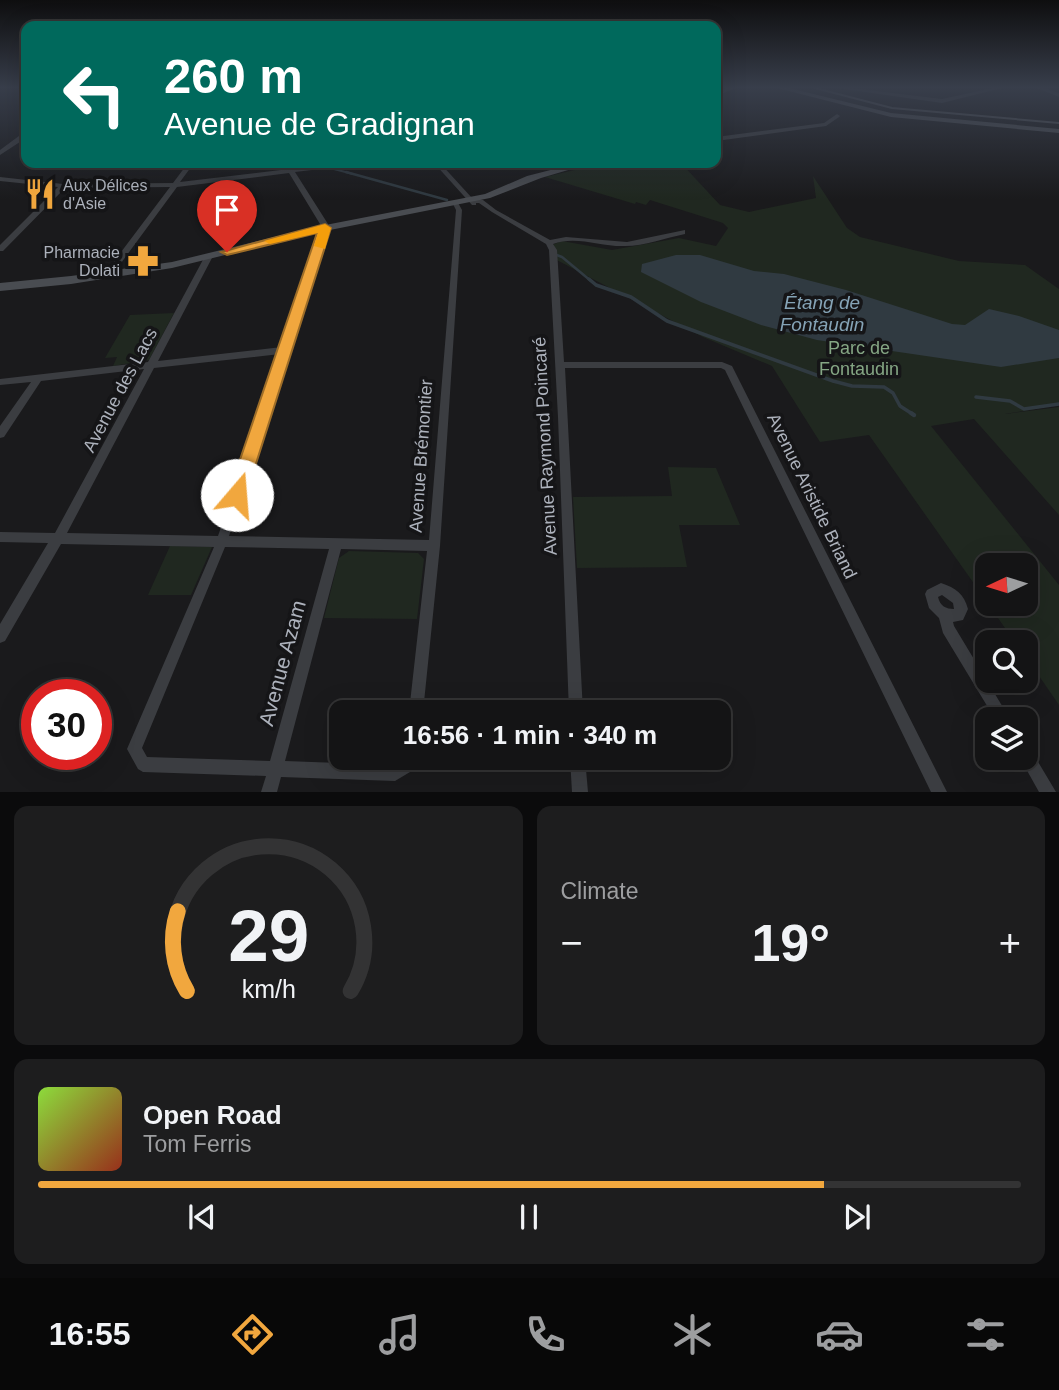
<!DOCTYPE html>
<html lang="en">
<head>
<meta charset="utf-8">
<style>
	:root { --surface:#141415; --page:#1d1d1e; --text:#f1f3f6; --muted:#9d9ea0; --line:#333334; --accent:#f1a73e }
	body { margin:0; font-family:Arial,sans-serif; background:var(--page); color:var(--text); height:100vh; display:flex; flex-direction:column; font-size:26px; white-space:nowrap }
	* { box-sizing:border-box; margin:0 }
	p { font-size:23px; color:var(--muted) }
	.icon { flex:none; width:38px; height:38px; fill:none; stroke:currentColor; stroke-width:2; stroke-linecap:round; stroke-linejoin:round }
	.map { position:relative; height:792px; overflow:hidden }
	.details { display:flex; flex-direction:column; gap:14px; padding:14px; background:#0b0b0c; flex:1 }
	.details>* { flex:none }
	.top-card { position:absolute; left:21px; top:21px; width:700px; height:147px; border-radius:14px; box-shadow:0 7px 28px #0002,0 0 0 2px var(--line); background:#00695c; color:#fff; overflow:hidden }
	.needle { width:46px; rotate:266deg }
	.buttons { position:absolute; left:975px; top:553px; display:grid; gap:14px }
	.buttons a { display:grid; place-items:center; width:63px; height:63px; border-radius:14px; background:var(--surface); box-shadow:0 7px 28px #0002,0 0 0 2px var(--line); font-size:35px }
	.speed { position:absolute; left:21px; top:679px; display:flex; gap:14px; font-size:35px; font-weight:700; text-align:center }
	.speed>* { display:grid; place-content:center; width:91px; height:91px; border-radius:50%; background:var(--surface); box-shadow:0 7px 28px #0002,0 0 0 2px var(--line); line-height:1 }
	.speed .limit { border:10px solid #d22; background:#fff; color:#111 }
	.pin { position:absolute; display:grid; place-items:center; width:60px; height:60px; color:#fff; margin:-72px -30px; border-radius:50% 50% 50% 0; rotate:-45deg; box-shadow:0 0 7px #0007 }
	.pin .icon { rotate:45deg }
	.me { position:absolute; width:77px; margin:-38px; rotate:18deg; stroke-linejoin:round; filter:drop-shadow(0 0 5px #0008) }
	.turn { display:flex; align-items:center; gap:24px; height:147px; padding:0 28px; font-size:32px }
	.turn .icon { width:91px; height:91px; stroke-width:2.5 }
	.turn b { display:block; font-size:49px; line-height:60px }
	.big { font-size:52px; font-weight:700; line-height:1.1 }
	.details .tile { flex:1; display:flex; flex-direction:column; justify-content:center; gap:10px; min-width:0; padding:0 24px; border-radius:14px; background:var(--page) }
	.details .dial { align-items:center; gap:0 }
	.dial svg { height:182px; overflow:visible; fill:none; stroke:var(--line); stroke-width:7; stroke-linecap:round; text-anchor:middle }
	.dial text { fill:var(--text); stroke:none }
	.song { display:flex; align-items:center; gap:21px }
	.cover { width:84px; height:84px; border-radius:10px; background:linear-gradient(135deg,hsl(90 70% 55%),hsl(10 70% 35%)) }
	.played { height:7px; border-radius:4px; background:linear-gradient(90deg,var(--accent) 80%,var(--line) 80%) }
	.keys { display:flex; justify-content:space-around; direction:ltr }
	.heat { display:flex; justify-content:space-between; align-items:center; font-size:38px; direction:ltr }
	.details .tiles { flex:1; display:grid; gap:14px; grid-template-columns:1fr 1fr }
	.tile:last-child { grid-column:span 2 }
	.trip { position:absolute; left:329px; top:700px; width:402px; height:70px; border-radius:14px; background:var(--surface); box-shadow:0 7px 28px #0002,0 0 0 2px var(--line); font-weight:700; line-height:70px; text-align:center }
	.tab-bar { display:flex; height:112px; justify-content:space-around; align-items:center; background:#080808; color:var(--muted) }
	.tab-bar .icon { width:49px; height:49px }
	.tab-bar .active { color:var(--accent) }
	.tab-bar b { font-size:32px; color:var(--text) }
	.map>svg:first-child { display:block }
	.green { fill:#202820 }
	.water { fill:#303a41 }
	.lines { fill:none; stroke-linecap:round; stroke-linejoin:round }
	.stream-far3 { stroke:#303a41; stroke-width:2 }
	.stream-far2 { stroke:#303a41; stroke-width:2.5 }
	.stream-far1 { stroke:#303a41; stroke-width:3.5 }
	.stream { stroke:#303a41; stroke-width:4.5 }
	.minor { fill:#3b3d41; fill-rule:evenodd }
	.tertiary { fill:#3b3d41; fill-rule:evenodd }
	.secondary { fill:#494c51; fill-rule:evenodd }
	.tram { stroke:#4e5156; stroke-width:2 }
	.route { fill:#f1a73e; stroke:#9d6d28; stroke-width:2 }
	.slow { fill:#f59e0b }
	.labels { text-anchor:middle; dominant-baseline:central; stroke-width:7; stroke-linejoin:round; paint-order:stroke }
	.far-poi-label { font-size:16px; fill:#adb2bc; stroke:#151517; text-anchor:start }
	.park-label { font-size:18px; fill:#85a684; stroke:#151517 }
	.street-label { font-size:18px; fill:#adb2bc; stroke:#151517 }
	.water-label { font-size:19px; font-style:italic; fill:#85a3b6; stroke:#151517 }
	.near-street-label { font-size:21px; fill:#adb2bc; stroke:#151517 }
</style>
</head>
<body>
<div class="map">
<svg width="1059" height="792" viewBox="0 0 1059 792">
	<rect width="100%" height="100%" fill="#1a1a1c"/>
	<path class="green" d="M 604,163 L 681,163 L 720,205 L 749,212 L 816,198 L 813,176 L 847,228 L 860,237 L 959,261 L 1025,265 L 1059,289 L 1059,405 L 1005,414 L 1059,407 L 1059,515 L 974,419 L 931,426 L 1059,585 L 1059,705 L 1026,657 L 1026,642 L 1015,642 L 988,604 L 1026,604 L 1026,565 L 987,565 L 987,602 L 869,435 L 820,442 L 772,366 L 703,337 L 553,258 L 552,245 L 562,241 L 612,250 L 679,238 L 716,246 L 728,228 L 723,223 L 650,200 L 646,205 L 636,202 L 635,204 L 545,177 Z
		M 174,313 L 149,360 L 113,366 L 117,357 L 105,358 L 130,315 Z
		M 668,467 L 716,468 L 740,525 L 679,525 L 687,567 L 577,568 L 573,497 L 672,496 Z
		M 170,546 L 212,547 L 191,595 L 148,595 Z
		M 349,551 L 418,553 L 424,559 L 417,619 L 324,618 L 339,558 Z"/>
	<path class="water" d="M 676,255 L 700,255 L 754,271 L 784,274 L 846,290 L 952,324 L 965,325 L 989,309 L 1019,316 L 1059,330 L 1059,358 L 1001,367 L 817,340 L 761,325 L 701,302 L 641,272 L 642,264 Z"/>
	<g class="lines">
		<path class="stream-far3" d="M 330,168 L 353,174"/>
		<path class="stream-far2" d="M 346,172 L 447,200
			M 554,254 L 562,257 L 591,281"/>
		<path class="stream-far1" d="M 589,279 L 596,285 L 631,297 L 667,321 L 833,381 L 852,386 L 884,387 L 893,393 L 900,406 L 914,415
			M 976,397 L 1010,401 L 1024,409 L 1059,404"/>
		<path class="stream" d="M 911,413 L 914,415"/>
		<path class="minor" d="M 837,88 L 851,88 L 942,99 L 993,88 L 1002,88 L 942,103 Z
			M 1037,88 L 1044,88 L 1059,93 L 1059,97 Z
			M 837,114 L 840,116 L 839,117 L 826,126 L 716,141 L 716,137 L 824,123 Z
			M 188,163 L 194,163 L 180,182 L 289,169 L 291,163 L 297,163 L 295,168 L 341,163 L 357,163 L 354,165 L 295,172 L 328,224 L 329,232 L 229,536 L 429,540 L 456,210 L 452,202 L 453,201 L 457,201 L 462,210 L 440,546 L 423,712 L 409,712 L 427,551 L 341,549 L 285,761 L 393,765 L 400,762 L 402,758 L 418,758 L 410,772 L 395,781 L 281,777 L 277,792 L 261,792 L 266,776 L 143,772 L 138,769 L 127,749 L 214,547 L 61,544 L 5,641 L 0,643 L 0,624 L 48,543 L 0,542 L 0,532 L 55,533 L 144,369 L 41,381 L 4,437 L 0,438 L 0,426 L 31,382 L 0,385 L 0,379 L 148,362 L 205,256 L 209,254 L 213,256 L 158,361 L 282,347 L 321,232 L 320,224 L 289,173 L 177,187 L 110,278 L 107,278 L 103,276 L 170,187 L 65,188 L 3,251 L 0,251 L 0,245 L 58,187 L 0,181 L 0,177 L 63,184 L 173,183 ZM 280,354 L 218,536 L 67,533 L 154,368 ZM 225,547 L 329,549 L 270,761 L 147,757 L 142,748 Z
			M 434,163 L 440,163 L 472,198 L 483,200 L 496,210 L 550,240 L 566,237 L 627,242 L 685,230 L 685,234 C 665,238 645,246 625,246 C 601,247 576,235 553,244 L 557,250 L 564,362 L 722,362 L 732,366 L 947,792 L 931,792 L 725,370 L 721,368 L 565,368 L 583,712 L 569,712 L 558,417 L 549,250 L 546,244 L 492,212 L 479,203 L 476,203 L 476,205 L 472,205 Z
			M 941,583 C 956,588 964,594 968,609 L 963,620 L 953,622 L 954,626 L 1010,719 L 995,719 L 943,633 L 939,618 L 929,608 L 925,594 L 927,590 ZM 942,595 L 953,603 L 954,609 C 946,609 940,606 938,597 Z
			M 1026,748 L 1031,750 L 1056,792 L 1039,792 L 1020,758 L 1026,758 Z
			M 570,758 L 585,758 L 588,792 L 572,792 Z"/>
		<path class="tertiary" d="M 23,133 L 26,133 L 26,138 L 0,155 L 0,150 Z"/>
		<path class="secondary" d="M 726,88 L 736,88 L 716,96 L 716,92 Z
			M 777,88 L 789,88 L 891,113 L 1059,129 L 1059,133 L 891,117 Z
			M 578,163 L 592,163 L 541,178 L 490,198 L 315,233 L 172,268 L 71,284 L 0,291 L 0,283 L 71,276 L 172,262 L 315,227 L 485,194 L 527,176 Z"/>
		<path class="tram" d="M 815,88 L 892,108 L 1059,123"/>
	</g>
	<linearGradient id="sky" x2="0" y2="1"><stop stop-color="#0e0e0f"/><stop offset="0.44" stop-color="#383e4b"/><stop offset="1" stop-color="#383e4b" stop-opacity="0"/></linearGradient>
	<rect width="1059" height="199" fill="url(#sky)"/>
	<path class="route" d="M 325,224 L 331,228 L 246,495 L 243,501 L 237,503 L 230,501 L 228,495 L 317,233 L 227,255 L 221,252 Z"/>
	<path class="slow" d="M 325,224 L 331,228 L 325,249 L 314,246 L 318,233 L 270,244 L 264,241 Z"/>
	<defs>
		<symbol id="restaurant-bare" viewBox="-9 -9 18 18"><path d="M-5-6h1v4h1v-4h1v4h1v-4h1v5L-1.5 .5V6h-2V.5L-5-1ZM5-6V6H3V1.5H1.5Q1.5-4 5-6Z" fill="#f1a73e" stroke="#151517" stroke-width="2.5" paint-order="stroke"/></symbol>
		<symbol id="pharmacy-bare" viewBox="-9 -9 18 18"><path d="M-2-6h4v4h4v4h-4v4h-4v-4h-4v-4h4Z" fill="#f1a73e" stroke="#151517" stroke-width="2.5" paint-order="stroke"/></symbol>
	</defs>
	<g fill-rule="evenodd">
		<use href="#restaurant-bare" x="18" y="172" width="44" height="44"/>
		<use href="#pharmacy-bare" x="121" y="239" width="44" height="44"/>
	</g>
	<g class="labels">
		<g class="far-poi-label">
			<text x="63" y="185">Aux Délices<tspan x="63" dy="18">d'Asie</tspan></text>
			<text x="120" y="252" text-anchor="end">Pharmacie<tspan x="120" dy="18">Dolati</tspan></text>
		</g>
		<g class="park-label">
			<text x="859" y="348">Parc de<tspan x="859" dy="21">Fontaudin</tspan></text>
		</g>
		<g class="street-label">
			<text transform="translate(120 390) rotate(-62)">Avenue des Lacs</text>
			<text transform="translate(545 446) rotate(-93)">Avenue Raymond Poincaré</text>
			<text transform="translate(421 456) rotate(-86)">Avenue Brémontier</text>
			<text transform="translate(812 496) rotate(64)">Avenue Aristide Briand</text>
		</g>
		<g class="water-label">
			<text x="822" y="302">Étang de<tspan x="822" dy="22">Fontaudin</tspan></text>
		</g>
		<g class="near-street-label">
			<text transform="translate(282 663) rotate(-75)">Avenue Azam</text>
		</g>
	</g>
</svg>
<div class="buttons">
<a><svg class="needle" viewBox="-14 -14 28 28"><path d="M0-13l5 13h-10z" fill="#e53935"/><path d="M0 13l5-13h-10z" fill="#9d9ea0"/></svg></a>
<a><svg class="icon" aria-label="search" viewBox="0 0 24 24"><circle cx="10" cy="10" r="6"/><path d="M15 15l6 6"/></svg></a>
<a><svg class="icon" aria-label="layers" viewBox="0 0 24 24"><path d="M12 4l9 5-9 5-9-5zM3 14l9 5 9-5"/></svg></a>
</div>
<div class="speed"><div class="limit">30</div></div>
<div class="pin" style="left:227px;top:252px;background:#d93025"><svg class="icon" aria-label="arrive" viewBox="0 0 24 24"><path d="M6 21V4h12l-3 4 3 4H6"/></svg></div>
<svg class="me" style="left:237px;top:495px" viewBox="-20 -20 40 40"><circle r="19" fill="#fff"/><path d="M0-13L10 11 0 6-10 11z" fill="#f1a73e"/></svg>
<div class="trip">16:56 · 1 min · 340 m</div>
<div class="top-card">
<div class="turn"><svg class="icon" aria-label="left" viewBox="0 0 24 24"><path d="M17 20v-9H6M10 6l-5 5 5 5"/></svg><div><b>260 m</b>Avenue de Gradignan</div></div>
</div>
</div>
<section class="details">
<div class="tiles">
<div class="tile dial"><svg viewBox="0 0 100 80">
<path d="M14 69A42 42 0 1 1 86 69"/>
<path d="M14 69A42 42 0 0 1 10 34" stroke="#f1a73e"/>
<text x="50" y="56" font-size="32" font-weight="700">29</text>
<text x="50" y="72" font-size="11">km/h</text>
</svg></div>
<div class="tile"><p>Climate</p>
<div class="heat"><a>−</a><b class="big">19°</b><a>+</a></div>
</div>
<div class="tile">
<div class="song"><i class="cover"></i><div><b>Open Road</b><p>Tom Ferris</p></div></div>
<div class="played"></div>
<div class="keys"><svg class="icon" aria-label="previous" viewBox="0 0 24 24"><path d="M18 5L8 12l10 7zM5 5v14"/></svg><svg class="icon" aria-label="pause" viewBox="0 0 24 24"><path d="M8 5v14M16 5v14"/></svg><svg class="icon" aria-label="next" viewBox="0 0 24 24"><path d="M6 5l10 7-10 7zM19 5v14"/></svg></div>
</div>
</div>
</section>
<nav class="tab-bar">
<b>16:55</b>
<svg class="icon active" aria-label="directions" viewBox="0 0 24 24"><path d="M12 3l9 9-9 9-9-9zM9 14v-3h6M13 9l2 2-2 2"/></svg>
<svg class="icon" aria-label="music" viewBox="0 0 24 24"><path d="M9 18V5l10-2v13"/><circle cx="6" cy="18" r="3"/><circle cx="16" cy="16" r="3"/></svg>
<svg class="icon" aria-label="phone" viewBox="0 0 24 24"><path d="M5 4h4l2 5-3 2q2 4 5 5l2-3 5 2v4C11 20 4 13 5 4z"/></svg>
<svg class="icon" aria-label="climate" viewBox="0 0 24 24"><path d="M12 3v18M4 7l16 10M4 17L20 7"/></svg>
<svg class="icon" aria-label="car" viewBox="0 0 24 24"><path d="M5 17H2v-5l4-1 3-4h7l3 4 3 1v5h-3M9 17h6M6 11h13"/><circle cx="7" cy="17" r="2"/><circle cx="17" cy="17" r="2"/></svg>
<svg class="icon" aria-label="filters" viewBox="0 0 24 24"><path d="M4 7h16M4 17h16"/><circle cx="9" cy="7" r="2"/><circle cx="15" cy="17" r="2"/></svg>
</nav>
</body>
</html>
